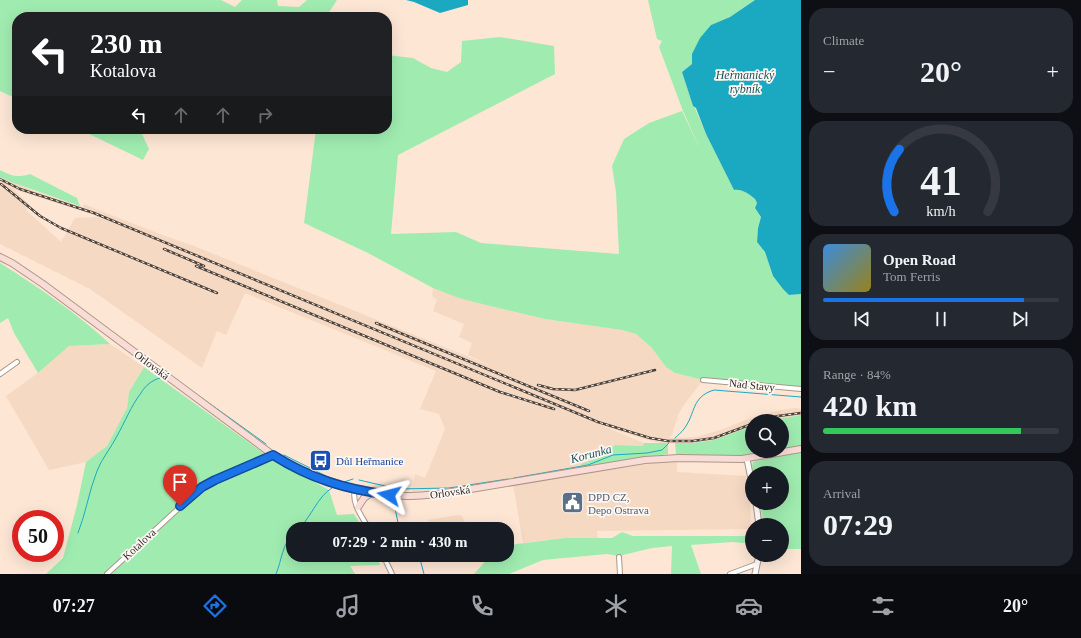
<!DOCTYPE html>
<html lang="en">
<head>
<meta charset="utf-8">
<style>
	:root { --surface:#171b24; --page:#242831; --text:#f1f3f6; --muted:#9ea1a6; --line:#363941; --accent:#1a73e8 }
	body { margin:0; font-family:"Times New Roman",serif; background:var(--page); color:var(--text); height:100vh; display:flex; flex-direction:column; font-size:15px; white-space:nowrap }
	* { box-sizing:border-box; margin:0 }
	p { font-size:13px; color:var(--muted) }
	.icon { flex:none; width:22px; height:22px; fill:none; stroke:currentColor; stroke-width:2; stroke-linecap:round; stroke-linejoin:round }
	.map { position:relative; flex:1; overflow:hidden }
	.sheet { display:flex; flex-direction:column; gap:8px; padding:8px; background:#0d0f14; width:280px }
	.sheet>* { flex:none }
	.hud { position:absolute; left:12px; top:12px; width:380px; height:122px; border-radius:16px; box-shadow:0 4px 16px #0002; background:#202124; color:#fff; overflow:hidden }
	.tools { position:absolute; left:745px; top:414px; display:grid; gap:8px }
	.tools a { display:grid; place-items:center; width:44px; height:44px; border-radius:50%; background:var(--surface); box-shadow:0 4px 16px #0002; font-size:20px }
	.speed { position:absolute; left:12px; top:510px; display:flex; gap:8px; font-size:20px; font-weight:700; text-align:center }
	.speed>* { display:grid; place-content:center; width:52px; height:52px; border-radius:50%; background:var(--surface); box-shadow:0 4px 16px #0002; line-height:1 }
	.speed .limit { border:6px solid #d22; background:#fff; color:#111 }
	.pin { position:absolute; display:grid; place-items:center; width:34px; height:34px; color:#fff; margin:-41px -17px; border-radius:50% 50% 50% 0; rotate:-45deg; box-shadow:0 0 4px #0007 }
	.pin .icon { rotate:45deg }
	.me { position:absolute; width:44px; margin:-22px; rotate:279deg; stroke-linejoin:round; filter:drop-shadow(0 0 3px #0008) }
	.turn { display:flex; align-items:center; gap:14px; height:84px; padding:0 12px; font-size:18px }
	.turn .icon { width:52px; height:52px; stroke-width:2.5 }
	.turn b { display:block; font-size:28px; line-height:34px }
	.lanes { display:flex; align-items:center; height:38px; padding:0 12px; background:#0003; justify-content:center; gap:20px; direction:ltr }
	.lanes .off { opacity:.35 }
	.big { font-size:30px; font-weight:800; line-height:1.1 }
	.sheet .widget { flex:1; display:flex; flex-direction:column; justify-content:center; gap:6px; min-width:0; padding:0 14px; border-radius:16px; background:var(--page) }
	.sheet .dial { align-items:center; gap:0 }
	.dial svg { height:104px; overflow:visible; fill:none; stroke:var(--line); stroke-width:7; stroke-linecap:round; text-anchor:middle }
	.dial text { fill:var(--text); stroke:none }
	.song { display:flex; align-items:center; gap:12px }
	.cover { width:48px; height:48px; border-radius:6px; background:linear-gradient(135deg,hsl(210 70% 55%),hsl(50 70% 35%)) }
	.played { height:4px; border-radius:2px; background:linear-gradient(90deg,var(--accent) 85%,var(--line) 85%) }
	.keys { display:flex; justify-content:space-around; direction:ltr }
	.heat { display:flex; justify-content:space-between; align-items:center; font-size:22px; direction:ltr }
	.charge { height:6px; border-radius:3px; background:linear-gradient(90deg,#34c759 84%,var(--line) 0) }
	.trip { position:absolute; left:286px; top:522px; width:228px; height:40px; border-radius:16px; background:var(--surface); box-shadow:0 4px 16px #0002; font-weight:800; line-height:40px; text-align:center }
	.dock { display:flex; height:64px; justify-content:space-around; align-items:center; background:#090b0e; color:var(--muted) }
	.dock .icon { width:28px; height:28px }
	.dock .current { color:var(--accent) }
	.dock b { font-size:18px; color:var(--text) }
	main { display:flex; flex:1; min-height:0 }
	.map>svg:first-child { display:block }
	.built { fill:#f6d9c3; fill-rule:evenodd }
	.green { fill:#a0ecb0 }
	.water { fill:#1ba9c2 }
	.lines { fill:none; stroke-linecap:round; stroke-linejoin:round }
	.stream { stroke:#1ba9c2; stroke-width:1 }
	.minor-casing { stroke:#ac9787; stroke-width:6 }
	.tertiary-casing { stroke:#ac9787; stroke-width:7 }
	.secondary-casing { stroke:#ac9787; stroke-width:8 }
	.minor { stroke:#fff; stroke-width:4 }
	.tertiary { stroke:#fff; stroke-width:5 }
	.secondary { stroke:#f9dcd6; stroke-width:6 }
	.rail-casing { stroke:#4d423a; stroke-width:2.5 }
	.rail { stroke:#fcf7f3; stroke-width:1; stroke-dasharray:3; stroke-linecap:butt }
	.route-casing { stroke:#114b97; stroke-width:10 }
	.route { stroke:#1a73e8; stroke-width:7 }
	.labels { text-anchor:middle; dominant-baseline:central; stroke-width:3.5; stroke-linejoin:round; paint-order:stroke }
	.street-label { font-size:11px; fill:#312822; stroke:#fcf7f3 }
	.transit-label { font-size:11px; fill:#164399; stroke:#fcf7f3; text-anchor:start }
	.service-label { font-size:11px; fill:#4e5e75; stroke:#fcf7f3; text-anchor:start }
	.water-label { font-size:12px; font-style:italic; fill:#1d525d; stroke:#fcf7f3 }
</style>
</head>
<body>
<main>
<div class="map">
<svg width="801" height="574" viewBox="0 0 801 574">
	<rect width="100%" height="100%" fill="#fde6d4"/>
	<path class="built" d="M 0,177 L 34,191 L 83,207 L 84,204 L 96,209 L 165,236 L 194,246 L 494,367 L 468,355 L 472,343 L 459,337 L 464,324 L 433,311 L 437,300 L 432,296 L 433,288 L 482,304 L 545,319 L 622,330 L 636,334 L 651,347 L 666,367 L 675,373 L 703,380 L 683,406 L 678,415 L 672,435 L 669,438 L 696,437 L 720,430 L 757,416 L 781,410 L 795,408 L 801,409 L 801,415 L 767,421 L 752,421 L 752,426 L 727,436 L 714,440 L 693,443 L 660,443 L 640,438 L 596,423 L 644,443 L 644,446 L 615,445 L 601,457 L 581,464 L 581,469 L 435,490 L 412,492 L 415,474 L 425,478 L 445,429 L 439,414 L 420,409 L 436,371 L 245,293 L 226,335 L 217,331 L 202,368 L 90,289 L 0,244 L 0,187 L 4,190 L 0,186 ZM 13,189 L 94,215 L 96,217 L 75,218 L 61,242 L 26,210 L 30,205 Z
		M 110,344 L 144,367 L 129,392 L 127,408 L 107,446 L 86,462 L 49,470 L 6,396 L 38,373 L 69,346 Z
		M 661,462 L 677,462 L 677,472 L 746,476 L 748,497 L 750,503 L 751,529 L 597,531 L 598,539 L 565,538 L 523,543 L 513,484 Z
		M 458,515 L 462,516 L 464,520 L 466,529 L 431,529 L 428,520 Z"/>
	<path class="green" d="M 0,0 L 221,0 L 235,7 L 242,0 L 277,0 L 278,6 L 299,7 L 307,0 L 337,0 L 326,17 L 17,17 L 17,99 L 0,91 Z
		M 648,0 L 755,0 L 730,17 L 711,25 L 692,64 L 682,72 L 693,106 L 695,108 L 706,134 L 734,190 C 742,189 749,194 755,199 L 757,203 L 755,208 L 761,217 L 758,228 L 757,242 L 765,252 L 773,276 L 789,295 L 801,294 L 801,389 L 703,380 L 675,373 L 666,367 L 651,347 L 636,334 L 622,330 L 545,319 L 482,304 L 459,298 L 433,288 L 368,253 L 304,223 L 316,129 L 387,129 L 387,55 L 413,58 L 431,68 L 447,72 L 461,62 L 462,41 L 500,37 L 554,46 L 555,74 L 398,155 L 391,234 L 456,232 L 481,243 L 619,254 L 616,192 L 612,166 L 624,139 L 649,123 L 682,111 L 701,151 L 683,111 L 659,47 L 662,41 L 657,39 Z
		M 79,129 L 143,129 L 142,134 L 149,149 L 143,160 Z
		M 0,170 C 11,176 18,178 30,174 L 77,198 L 80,206 L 11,182 L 0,177 Z
		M 0,263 C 38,287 77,313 110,344 L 69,346 L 38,373 L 14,333 L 8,318 L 0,323 Z
		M 144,367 L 269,457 L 329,490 L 337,515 L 354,514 L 363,529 L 293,529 L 293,555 L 376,555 L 380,565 L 350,566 L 355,574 L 46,574 L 63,558 L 77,505 L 86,462 L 107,446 L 127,408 L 129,392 Z
		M 801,415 L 801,446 L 782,450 L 782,421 L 767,421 Z
		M 752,426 L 752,451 L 776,451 L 747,457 L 678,455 L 676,454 L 675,443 L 693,443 L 714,440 Z
		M 644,443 L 668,443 L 668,454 L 613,462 L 581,469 L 581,464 L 601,457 L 615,445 L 643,446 Z
		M 797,452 L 801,453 L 801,549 L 782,549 L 782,525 L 764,525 L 760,503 L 782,503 L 782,473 L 754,473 L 752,467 L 753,462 Z
		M 622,532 L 633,536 L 752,536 L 752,539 L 744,543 L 732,542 L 691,545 L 701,574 L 671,574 L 672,546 L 652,548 L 619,556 L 607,554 L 543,560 L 509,574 L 474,574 L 491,555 L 507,555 L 507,546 L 517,544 L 565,538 L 612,538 Z"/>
	<path class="water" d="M 406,0 L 468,0 L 468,5 L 440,13 L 414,2 Z
		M 755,0 L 801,0 L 801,294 L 789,295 L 783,289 L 773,276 L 765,252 L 757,242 L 758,228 L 761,217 L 755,208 L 757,203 L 755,199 C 749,194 742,189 734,190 L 706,134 L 696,108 L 693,106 L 682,72 L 692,64 L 692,54 L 700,38 L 711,25 L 730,17 Z"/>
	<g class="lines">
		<path class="stream" d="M 170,375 L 266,444
			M 675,438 C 678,435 682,432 684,429 C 696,413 691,397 714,390 L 801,397
			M 284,455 L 326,476 L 343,482
			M 514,478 L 588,465 L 613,455 L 647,453 L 662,450 L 669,443
			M 359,480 L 398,489 L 449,488 L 508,479
			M 341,483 L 353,479
			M 401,499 L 395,508 L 398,523 L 402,529
			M 299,529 C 311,517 318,496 332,488
			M 78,533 C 86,513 89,491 97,471 C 102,458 111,448 117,436 C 125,422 131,406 141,393 C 145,386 152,380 160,378
			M 419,555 L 424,574
			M 276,574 C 282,560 282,544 293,534"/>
		<defs>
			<path id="minor" d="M 0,374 L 17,362
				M 703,380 L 801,389
				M 355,490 C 351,503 363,518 369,529
				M 383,555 L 392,574
				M 619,557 L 620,574
				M 107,574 L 202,487 L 215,480 L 273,455
				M 730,574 L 757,564"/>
			<path id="tertiary" d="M 747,459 L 752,484
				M 756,503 L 759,525
				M 755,574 L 759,555"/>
			<path id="secondary" d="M 0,257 L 12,263 L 43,284 L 273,455 C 313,480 360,496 407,496 C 423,496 438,494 453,492 L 645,460 L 679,458 L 742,459 L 801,449
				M 358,507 L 364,498 L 371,493"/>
		</defs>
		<use href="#minor" class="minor-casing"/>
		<use href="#tertiary" class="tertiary-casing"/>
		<use href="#secondary" class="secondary-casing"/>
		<use href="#minor" class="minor"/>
		<use href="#tertiary" class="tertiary"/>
		<use href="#secondary" class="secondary"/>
		<defs>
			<path id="rail" d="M 0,179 L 20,189 L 94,213 L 598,422 L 650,438 L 668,441 L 693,441 L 714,438 L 752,424
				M 1,184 L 40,216 L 61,228 L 217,293
				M 164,249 L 204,266
				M 196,266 L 500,392 L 554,409
				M 376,323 L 589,411
				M 538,385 L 553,389 L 575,390 L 655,370
				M 759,421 L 778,416 L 801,413"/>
		</defs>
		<use href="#rail" class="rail-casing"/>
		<use href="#rail" class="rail"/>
	</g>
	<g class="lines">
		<defs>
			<path id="route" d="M 180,506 L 202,487 L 215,480 L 273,455 C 311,479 345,489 389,495"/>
		</defs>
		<use href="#route" class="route-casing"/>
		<use href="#route" class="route"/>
	</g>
	<defs>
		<symbol id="bus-square" viewBox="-11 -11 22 22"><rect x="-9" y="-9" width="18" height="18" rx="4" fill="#1a4fb4" stroke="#fcf7f3"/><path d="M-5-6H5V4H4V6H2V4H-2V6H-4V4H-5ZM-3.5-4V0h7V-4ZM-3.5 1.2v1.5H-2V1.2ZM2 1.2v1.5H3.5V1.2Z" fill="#fff"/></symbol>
		<symbol id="civic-square" viewBox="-11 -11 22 22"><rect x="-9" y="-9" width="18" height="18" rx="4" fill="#5c6f8a" stroke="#fcf7f3"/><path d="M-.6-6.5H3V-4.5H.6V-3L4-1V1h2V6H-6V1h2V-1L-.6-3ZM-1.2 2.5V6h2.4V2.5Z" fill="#fff"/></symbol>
	</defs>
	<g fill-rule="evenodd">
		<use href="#bus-square" x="308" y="448" width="25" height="25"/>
		<use href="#civic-square" x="560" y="490" width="25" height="25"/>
	</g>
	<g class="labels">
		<g class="street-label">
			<text transform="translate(152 365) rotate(37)">Orlovská</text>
			<text transform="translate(752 385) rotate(6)">Nad Stavy</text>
			<text transform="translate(450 492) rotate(-8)">Orlovská</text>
			<text transform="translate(139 544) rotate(-43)">Kotalova</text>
		</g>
		<g class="transit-label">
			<text x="336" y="461">Důl Heřmanice</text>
		</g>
		<g class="service-label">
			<text x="588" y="497">DPD CZ,<tspan x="588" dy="13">Depo Ostrava</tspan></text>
		</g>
		<g class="water-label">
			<text x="745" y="75">Heřmanický<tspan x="745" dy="14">rybník</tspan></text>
			<text transform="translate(591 454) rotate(-15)">Korunka</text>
		</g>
	</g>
</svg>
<div class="tools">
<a><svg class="icon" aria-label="search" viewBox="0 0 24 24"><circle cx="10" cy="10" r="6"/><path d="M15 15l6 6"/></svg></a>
<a>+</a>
<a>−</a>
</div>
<div class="speed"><div class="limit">50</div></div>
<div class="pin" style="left:180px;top:506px;background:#d93025"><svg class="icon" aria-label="arrive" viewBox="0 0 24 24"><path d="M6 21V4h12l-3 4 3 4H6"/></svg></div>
<svg class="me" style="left:389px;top:495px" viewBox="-20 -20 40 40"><path d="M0-17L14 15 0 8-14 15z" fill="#1a73e8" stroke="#fff" stroke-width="4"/></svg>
<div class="trip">07:29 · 2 min · 430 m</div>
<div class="hud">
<div class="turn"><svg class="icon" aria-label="left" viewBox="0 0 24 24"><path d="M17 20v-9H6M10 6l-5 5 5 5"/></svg><div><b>230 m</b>Kotalova</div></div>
<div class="lanes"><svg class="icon" aria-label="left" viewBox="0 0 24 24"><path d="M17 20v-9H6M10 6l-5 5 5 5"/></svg><svg class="icon off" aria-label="ahead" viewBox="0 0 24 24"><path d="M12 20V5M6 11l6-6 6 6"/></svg><svg class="icon off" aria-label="ahead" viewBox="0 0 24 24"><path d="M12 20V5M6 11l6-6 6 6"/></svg><svg class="icon off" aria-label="right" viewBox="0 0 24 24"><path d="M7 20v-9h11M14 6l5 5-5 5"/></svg></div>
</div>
</div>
<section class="sheet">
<div class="widget"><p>Climate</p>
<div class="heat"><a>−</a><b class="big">20°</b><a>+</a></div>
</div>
<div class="widget dial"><svg viewBox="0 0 100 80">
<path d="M14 69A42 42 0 1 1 86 69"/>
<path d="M14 69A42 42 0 0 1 18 21" stroke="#1a73e8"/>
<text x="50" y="56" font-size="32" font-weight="700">41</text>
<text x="50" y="72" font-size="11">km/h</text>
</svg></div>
<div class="widget">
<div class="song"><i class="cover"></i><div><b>Open Road</b><p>Tom Ferris</p></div></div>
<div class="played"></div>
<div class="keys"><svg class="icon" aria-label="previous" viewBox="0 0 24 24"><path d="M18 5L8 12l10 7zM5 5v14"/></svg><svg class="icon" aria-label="pause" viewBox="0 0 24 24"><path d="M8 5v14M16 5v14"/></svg><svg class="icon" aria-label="next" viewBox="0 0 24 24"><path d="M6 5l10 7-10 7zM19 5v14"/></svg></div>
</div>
<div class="widget"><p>Range · 84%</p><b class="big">420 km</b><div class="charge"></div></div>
<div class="widget"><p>Arrival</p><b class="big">07:29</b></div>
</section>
</main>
<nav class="dock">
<b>07:27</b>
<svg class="icon current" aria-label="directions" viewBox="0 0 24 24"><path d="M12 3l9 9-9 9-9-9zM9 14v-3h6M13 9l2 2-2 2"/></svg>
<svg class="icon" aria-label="music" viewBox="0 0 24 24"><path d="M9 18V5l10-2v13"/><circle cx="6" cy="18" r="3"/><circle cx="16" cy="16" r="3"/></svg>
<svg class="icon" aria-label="phone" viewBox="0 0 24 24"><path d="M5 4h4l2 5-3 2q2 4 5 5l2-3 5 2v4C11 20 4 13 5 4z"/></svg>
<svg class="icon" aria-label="climate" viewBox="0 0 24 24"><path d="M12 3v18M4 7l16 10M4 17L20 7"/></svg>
<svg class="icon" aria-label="car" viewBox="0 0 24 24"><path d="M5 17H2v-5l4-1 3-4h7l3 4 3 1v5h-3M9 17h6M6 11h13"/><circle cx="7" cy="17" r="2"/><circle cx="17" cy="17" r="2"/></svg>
<svg class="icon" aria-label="filters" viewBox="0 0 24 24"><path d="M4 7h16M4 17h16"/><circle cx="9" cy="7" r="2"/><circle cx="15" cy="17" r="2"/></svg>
<b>20°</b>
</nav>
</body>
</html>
